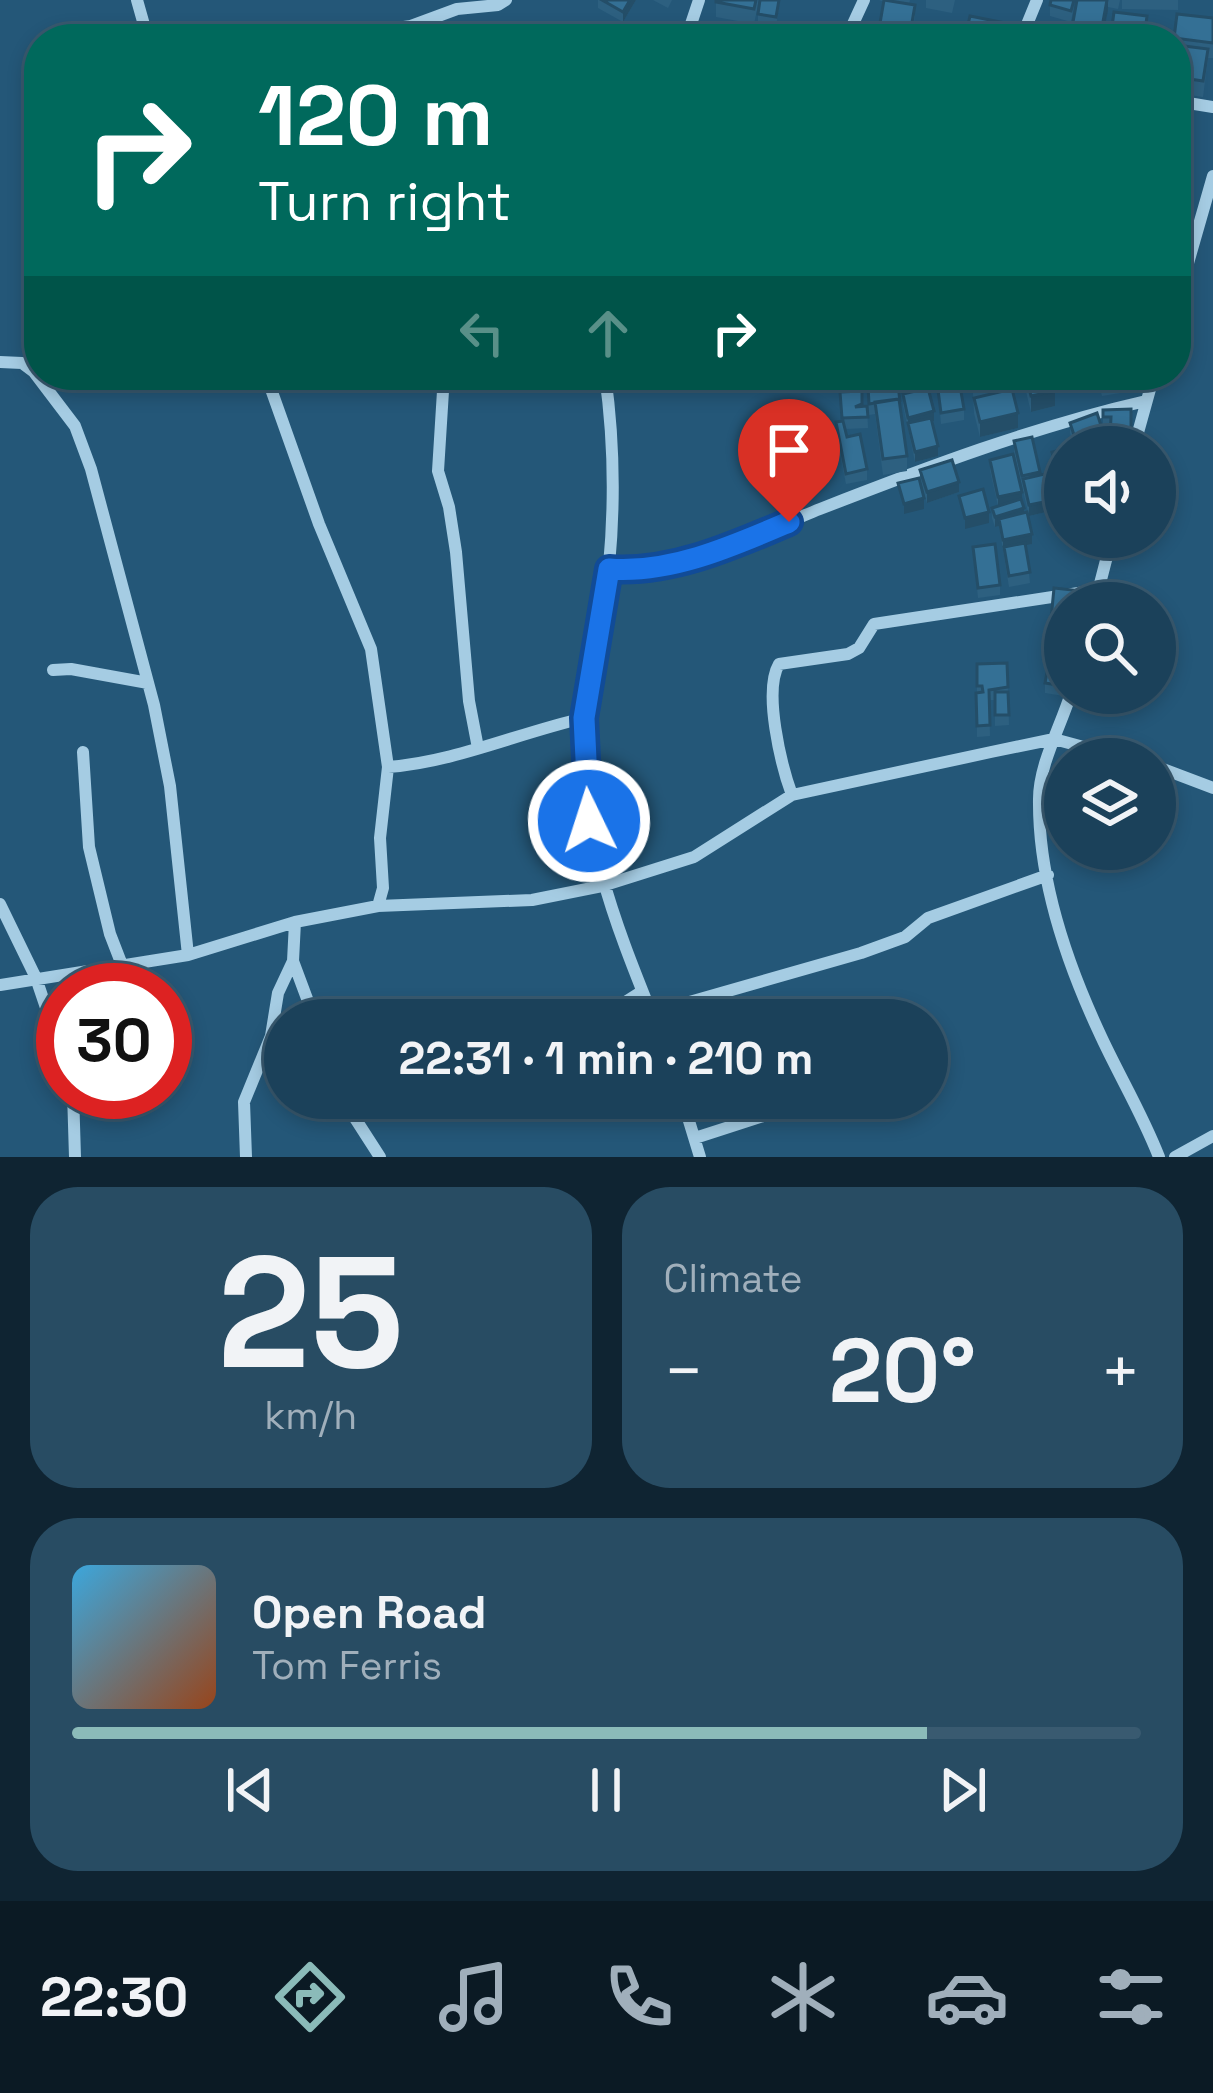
<!DOCTYPE html>
<html lang="en">
<head>
<meta charset="utf-8">
<style>
	:root { --surface:#1b415a; --page:#284c63; --text:#f1f3f6; --muted:#a0afbb; --line:#395a70; --accent:#8bbbb9 }
	body { margin:0; font-family:"Space Grotesk",sans-serif; background:var(--page); color:var(--text); height:100vh; display:flex; flex-direction:column; font-size:45px; white-space:nowrap }
	* { box-sizing:border-box; margin:0 }
	p { font-size:39px; color:var(--muted) }
	.icon { flex:none; width:66px; height:66px; fill:none; stroke:currentColor; stroke-width:2; stroke-linecap:round; stroke-linejoin:round }
	.map { position:relative; height:1157px; overflow:hidden }
	.details { display:flex; flex-direction:column; gap:30px; padding:30px; background:#0f2432; flex:1 }
	.details>* { flex:none }
	.top-card { position:absolute; left:24px; top:24px; width:1167px; height:366px; border-radius:48px; box-shadow:0 6px 18px #0003,0 0 0 3px var(--line); background:#00695c; color:#fff; overflow:hidden }
	.fabs { position:absolute; left:1044px; top:426px; display:grid; gap:24px }
	.fabs a { display:grid; place-items:center; width:132px; height:132px; border-radius:50%; background:var(--surface); box-shadow:0 6px 18px #0003,0 0 0 3px var(--line); font-size:60px }
	.speed { position:absolute; left:36px; top:963px; display:flex; gap:24px; font-size:60px; font-weight:700; text-align:center }
	.speed>* { display:grid; place-content:center; width:156px; height:156px; border-radius:50%; background:var(--surface); box-shadow:0 6px 18px #0003,0 0 0 3px var(--line); line-height:1 }
	.speed .limit { border:18px solid #d22; background:#fff; color:#111 }
	.pin { position:absolute; display:grid; place-items:center; width:102px; height:102px; color:#fff; margin:-123px -51px; border-radius:50% 50% 50% 0; rotate:-45deg; box-shadow:0 0 12px #0007 }
	.pin .icon { rotate:45deg }
	.me { position:absolute; width:132px; margin:-66px; rotate:356deg; stroke-linejoin:round; filter:drop-shadow(0 0 9px #0008) }
	.turn { display:flex; align-items:center; gap:42px; height:252px; padding:0 36px; font-size:54px }
	.turn .icon { width:156px; height:156px; stroke-width:2.5 }
	.turn b { display:block; font-size:84px; line-height:102px }
	.lanes { display:flex; align-items:center; height:114px; padding:0 36px; background:#0003; justify-content:center; gap:60px; direction:ltr }
	.lanes .off { opacity:.35 }
	.big { font-size:90px; font-weight:700; line-height:1.1 }
	.details .tile { flex:1; display:flex; flex-direction:column; justify-content:center; gap:18px; min-width:0; padding:0 42px; border-radius:48px; background:var(--page) }
	.details .dial { align-items:center; gap:0 }
	.dial b { font-size:156px; line-height:1 }
	.song { display:flex; align-items:center; gap:36px }
	.cover { width:144px; height:144px; border-radius:18px; background:linear-gradient(135deg,hsl(200 70% 55%),hsl(20 70% 35%)) }
	.played { height:12px; border-radius:6px; background:linear-gradient(90deg,var(--accent) 80%,var(--line) 80%) }
	.keys { display:flex; justify-content:space-around; direction:ltr }
	.heat { display:flex; justify-content:space-between; align-items:center; font-size:66px; direction:ltr }
	.details .tiles { flex:1; display:grid; gap:30px; grid-template-columns:1fr 1fr }
	.tile:last-child { grid-column:span 2 }
	.trip { position:absolute; left:264px; top:999px; width:684px; height:120px; border-radius:60px; background:var(--surface); box-shadow:0 6px 18px #0003,0 0 0 3px var(--line); font-weight:700; line-height:120px; text-align:center }
	.tab-bar { display:flex; height:192px; justify-content:space-around; align-items:center; background:#0b1a24; color:var(--muted) }
	.tab-bar .icon { width:84px; height:84px }
	.tab-bar .current { color:var(--accent) }
	.tab-bar b { font-size:54px; color:var(--text) }
	.map>svg:first-child { display:block }
	.lines { fill:none; stroke-linecap:round; stroke-linejoin:round }
	.street { stroke:#a5cce3; stroke-width:12 }
	.wall { fill:#2d6080 }
	.shaded-wall { fill:#244e68 }
	.building { fill:#347095; stroke:#244e68; stroke-width:3 }
	.route-casing { stroke:#114b97; stroke-width:30 }
	.route { stroke:#1a73e8; stroke-width:21 }
</style>
</head>
<body>
<div class="map">
<svg width="1213" height="1157" viewBox="0 0 1213 1157">
	<rect width="100%" height="100%" fill="#245778"/>
	<g class="lines">
		<path class="street" d="M 137,0 L 148,39
			M 690,27 L 775,39
			M 319,39 L 411,26 L 457,9 L 498,5 L 506,0
			M 686,39 L 699,0
			M 846,39 L 864,0
			M 1021,39 L 1037,0
			M 1176,101 L 1213,107
			M 1176,305 L 1213,176
			M 0,362 L 22,363 L 34,372 L 75,426 L 91,469 L 154,705 L 170,786 L 188,955
			M 266,375 L 319,524 L 371,649 L 388,767 L 380,838 L 383,888 L 378,906
			M 444,375 L 438,471 L 449,507 L 456,552 L 469,701 L 478,748
			M 605,375 C 614,439 615,502 609,566 C 604,618 587,669 584,720 C 579,833 613,918 654,1020
			M 1134,447 L 1154,375
			M 609,569 C 682,575 754,535 820,509 C 925,468 1036,426 1146,401
			M 1095,603 L 1112,537
			M 53,670 L 71,669 L 148,683
			M 1071,693 C 1061,726 1039,764 1039,799 C 1038,878 1066,961 1099,1032 C 1118,1074 1142,1113 1159,1157
			M 83,752 L 89,847 L 110,934 L 122,965
			M 1155,766 L 1213,788
			M 388,767 C 455,762 518,733 584,718
			M 792,795 C 781,765 763,691 779,664 L 848,654 L 859,648 L 874,624 L 1098,590
			M 0,904 L 36,978 L 63,1058
			M 293,961 L 315,1020
			M 0,985 L 188,955 L 295,922 L 378,906 L 532,900 L 602,886 L 694,857 L 792,795 L 991,752 L 1054,739 L 1128,759
			M 73,990 L 92,970
			M 651,1013 L 861,953 L 905,937 L 928,918 L 1048,875
			M 47,1018 L 63,1001
			M 597,1020 L 641,992
			M 73,1092 L 75,1157
			M 342,1098 L 380,1157
			M 682,1098 L 700,1157
			M 695,1138 L 813,1100
			M 246,1157 L 244,1102 L 271,1036 L 278,993 L 293,961 L 295,922
			M 1175,1157 L 1213,1136"/>
	</g>
	<path class="wall" d="M 598,0 L 636,0 L 623,22 L 598,8 Z
		M 653,0 L 672,0 L 668,8 Z
		M 716,0 L 759,0 L 754,24 L 716,17 Z
		M 780,0 L 776,27 L 758,25 L 758,14 Z
		M 879,0 L 910,0 L 909,4 L 915,16 L 911,39 L 879,39 L 884,2 Z
		M 926,0 L 955,0 L 952,13 L 926,8 Z
		M 1075,0 L 1071,22 L 1050,16 L 1050,5 Z
		M 1077,0 L 1120,0 L 1118,9 L 1108,7 L 1103,39 L 1073,37 L 1073,22 Z
		M 1122,0 L 1178,0 L 1178,10 L 1122,9 Z
		M 1114,12 L 1147,27 L 1146,39 L 1111,39 Z
		M 1213,18 L 1213,58 L 1208,58 L 1203,97 L 1176,93 L 1176,39 L 1174,38 Z
		M 1176,105 L 1182,105 L 1183,145 L 1176,145 Z
		M 829,375 L 857,375 L 857,391 L 862,406 L 867,406 L 868,428 L 845,429 L 847,437 L 867,469 L 867,480 L 846,484 L 836,433 L 836,422 L 841,421 L 840,393 L 830,393 Z
		M 866,375 L 893,375 L 907,456 L 907,471 L 883,475 L 875,414 L 869,415 Z
		M 972,375 L 1007,375 L 1008,389 L 1018,428 L 980,437 L 974,413 Z
		M 1022,375 L 1051,375 L 1055,406 L 1031,412 Z
		M 1096,375 L 1137,375 L 1138,390 L 1102,396 Z
		M 938,390 L 964,409 L 964,420 L 941,424 Z
		M 903,394 L 934,421 L 932,422 L 938,456 L 915,462 L 903,405 Z
		M 1131,409 L 1131,447 L 1110,447 L 1110,427 L 1103,427 L 1103,410 Z
		M 1070,423 L 1105,446 L 1107,447 L 1074,447 L 1070,433 Z
		M 1014,441 L 1040,475 L 1059,509 L 1029,516 L 1014,452 Z
		M 1065,449 L 1065,495 L 1060,496 L 1052,463 L 1052,452 Z
		M 990,460 L 1022,502 L 1032,544 L 1026,545 L 1030,583 L 1009,587 L 999,526 L 995,527 L 992,518 L 992,508 L 998,506 L 990,470 Z
		M 920,470 L 959,492 L 927,503 L 920,481 Z
		M 973,547 L 1000,585 L 1000,595 L 978,598 Z
		M 1054,588 L 1082,591 L 1082,603 L 1065,603 L 1065,657 L 1049,655 Z
		M 1065,658 L 1064,696 L 1045,693 L 1045,683 Z
		M 1007,663 L 1009,725 L 995,726 L 995,700 L 989,700 L 990,736 L 977,737 L 977,664 Z"/>
	<path class="shaded-wall" d="M 630,0 L 636,0 L 623,22 L 623,12 Z
		M 1108,0 L 1108,11 L 1102,39 L 1102,27 Z
		M 1055,391 L 1055,406 L 1031,412 L 1031,396 Z
		M 934,411 L 934,421 L 908,428 L 908,418 Z
		M 1018,413 L 1018,428 L 980,437 L 980,422 Z
		M 1105,438 L 1105,447 L 1078,447 Z
		M 938,446 L 938,456 L 915,462 L 915,452 Z
		M 959,482 L 959,492 L 927,503 L 927,492 Z
		M 1065,485 L 1065,495 L 1060,496 L 1060,486 Z
		M 1022,492 L 1022,503 L 998,508 L 998,497 Z
		M 924,498 L 924,509 L 904,514 L 904,504 Z
		M 1059,499 L 1059,509 L 1029,516 L 1029,505 Z
		M 1024,508 L 1024,519 L 999,519 L 999,526 L 995,527 L 995,517 Z
		M 989,512 L 989,523 L 965,529 L 965,518 Z
		M 1032,534 L 1032,544 L 1003,550 L 1003,540 Z"/>
	<path class="building" d="M 602,0 L 630,0 L 623,12 Z
		M 716,0 L 756,0 L 754,9 L 716,2 Z
		M 760,0 L 779,0 L 776,17 L 758,14 Z
		M 884,0 L 915,5 L 910,34 L 879,29 Z
		M 1051,0 L 1074,0 L 1071,11 L 1050,5 Z
		M 1077,0 L 1107,0 L 1102,27 L 1073,22 Z
		M 1114,12 L 1147,16 L 1144,38 L 1111,34 Z
		M 1177,14 L 1213,18 L 1213,43 L 1174,38 Z
		M 970,16 L 1005,23 L 1002,39 L 965,38 Z
		M 935,26 L 963,32 L 962,39 L 932,39 Z
		M 1176,45 L 1208,49 L 1203,81 L 1176,77 Z
		M 1176,105 L 1182,105 L 1183,134 L 1176,135 Z
		M 830,375 L 857,375 L 857,376 L 830,377 Z
		M 866,375 L 893,375 L 893,378 L 867,379 Z
		M 972,375 L 1007,375 L 1008,388 L 974,391 Z
		M 1026,375 L 1051,375 L 1055,391 L 1031,396 Z
		M 1099,375 L 1137,375 L 1138,380 L 1102,386 Z
		M 898,384 L 900,402 L 899,399 L 869,404 L 868,386 Z
		M 960,386 L 964,409 L 941,413 L 938,390 Z
		M 928,388 L 934,411 L 908,418 L 903,394 Z
		M 1012,389 L 1018,413 L 980,422 L 974,398 Z
		M 862,391 L 862,404 L 855,407 L 867,406 L 868,417 L 842,418 L 840,392 Z
		M 899,399 L 907,456 L 883,459 L 875,402 Z
		M 1131,409 L 1131,437 L 1110,437 L 1111,417 L 1103,417 L 1103,410 Z
		M 1097,413 L 1105,438 L 1078,447 L 1070,423 Z
		M 931,418 L 938,446 L 915,452 L 908,423 Z
		M 843,421 L 847,437 L 860,434 L 867,469 L 846,474 L 836,422 Z
		M 1032,437 L 1040,472 L 1022,476 L 1014,441 Z
		M 1065,449 L 1065,485 L 1060,486 L 1052,452 Z
		M 1013,454 L 1022,492 L 998,497 L 990,460 Z
		M 952,460 L 959,482 L 927,492 L 920,470 Z
		M 1053,472 L 1059,499 L 1029,505 L 1023,479 Z
		M 919,478 L 924,498 L 904,504 L 898,483 Z
		M 983,489 L 989,512 L 965,518 L 959,496 Z
		M 1021,499 L 1024,508 L 995,517 L 992,508 Z
		M 1027,512 L 1032,534 L 1003,540 L 999,519 Z
		M 1025,543 L 1030,572 L 1009,576 L 1004,547 Z
		M 995,544 L 1000,585 L 978,588 L 973,547 Z
		M 1054,588 L 1082,591 L 1081,603 L 1065,603 L 1065,641 L 1049,640 Z
		M 1050,656 L 1065,658 L 1064,686 L 1045,683 Z
		M 1007,663 L 1008,687 L 989,690 L 990,725 L 977,726 L 976,693 L 983,692 L 982,686 L 977,686 L 977,664 Z
		M 995,692 L 1008,692 L 1009,715 L 995,715 Z"/>
	<g class="lines">
		<defs>
			<path id="route" d="M 589,821 L 584,718 L 609,569 C 670,574 733,546 789,522"/>
		</defs>
		<use href="#route" class="route-casing"/>
		<use href="#route" class="route"/>
	</g>
</svg>
<div class="fabs">
<a><svg class="icon" aria-label="sound" viewBox="0 0 24 24"><path d="M4 9h4l5-4v14l-5-4H4zM17 9q2 3 0 6"/></svg></a>
<a><svg class="icon" aria-label="search" viewBox="0 0 24 24"><circle cx="10" cy="10" r="6"/><path d="M15 15l6 6"/></svg></a>
<a><svg class="icon" aria-label="layers" viewBox="0 0 24 24"><path d="M12 4l9 5-9 5-9-5zM3 14l9 5 9-5"/></svg></a>
</div>
<div class="speed"><div class="limit">30</div></div>
<div class="pin" style="left:789px;top:522px;background:#d93025"><svg class="icon" aria-label="arrive" viewBox="0 0 24 24"><path d="M6 21V4h12l-3 4 3 4H6"/></svg></div>
<svg class="me" style="left:589px;top:821px" viewBox="-20 -20 40 40"><circle r="17" fill="#1a73e8" stroke="#fff" stroke-width="3"/><path d="M0-11L8 9 0 5-8 9z" fill="#fff"/></svg>
<div class="trip">22:31 · 1 min · 210 m</div>
<div class="top-card">
<div class="turn"><svg class="icon" aria-label="right" viewBox="0 0 24 24"><path d="M7 20v-9h11M14 6l5 5-5 5"/></svg><div><b>120 m</b>Turn right</div></div>
<div class="lanes"><svg class="icon off" aria-label="left" viewBox="0 0 24 24"><path d="M17 20v-9H6M10 6l-5 5 5 5"/></svg><svg class="icon off" aria-label="ahead" viewBox="0 0 24 24"><path d="M12 20V5M6 11l6-6 6 6"/></svg><svg class="icon" aria-label="right" viewBox="0 0 24 24"><path d="M7 20v-9h11M14 6l5 5-5 5"/></svg></div>
</div>
</div>
<section class="details">
<div class="tiles">
<div class="tile dial"><b>25</b><p>km/h</p></div>
<div class="tile"><p>Climate</p>
<div class="heat"><a>−</a><b class="big">20°</b><a>+</a></div>
</div>
<div class="tile">
<div class="song"><i class="cover"></i><div><b>Open Road</b><p>Tom Ferris</p></div></div>
<div class="played"></div>
<div class="keys"><svg class="icon" aria-label="previous" viewBox="0 0 24 24"><path d="M18 5L8 12l10 7zM5 5v14"/></svg><svg class="icon" aria-label="pause" viewBox="0 0 24 24"><path d="M8 5v14M16 5v14"/></svg><svg class="icon" aria-label="next" viewBox="0 0 24 24"><path d="M6 5l10 7-10 7zM19 5v14"/></svg></div>
</div>
</div>
</section>
<nav class="tab-bar">
<b>22:30</b>
<svg class="icon current" aria-label="directions" viewBox="0 0 24 24"><path d="M12 3l9 9-9 9-9-9zM9 14v-3h6M13 9l2 2-2 2"/></svg>
<svg class="icon" aria-label="music" viewBox="0 0 24 24"><path d="M9 18V5l10-2v13"/><circle cx="6" cy="18" r="3"/><circle cx="16" cy="16" r="3"/></svg>
<svg class="icon" aria-label="phone" viewBox="0 0 24 24"><path d="M5 4h4l2 5-3 2q2 4 5 5l2-3 5 2v4C11 20 4 13 5 4z"/></svg>
<svg class="icon" aria-label="climate" viewBox="0 0 24 24"><path d="M12 3v18M4 7l16 10M4 17L20 7"/></svg>
<svg class="icon" aria-label="car" viewBox="0 0 24 24"><path d="M5 17H2v-5l4-1 3-4h7l3 4 3 1v5h-3M9 17h6M6 11h13"/><circle cx="7" cy="17" r="2"/><circle cx="17" cy="17" r="2"/></svg>
<svg class="icon" aria-label="filters" viewBox="0 0 24 24"><path d="M4 7h16M4 17h16"/><circle cx="9" cy="7" r="2"/><circle cx="15" cy="17" r="2"/></svg>
</nav>
</body>
</html>
